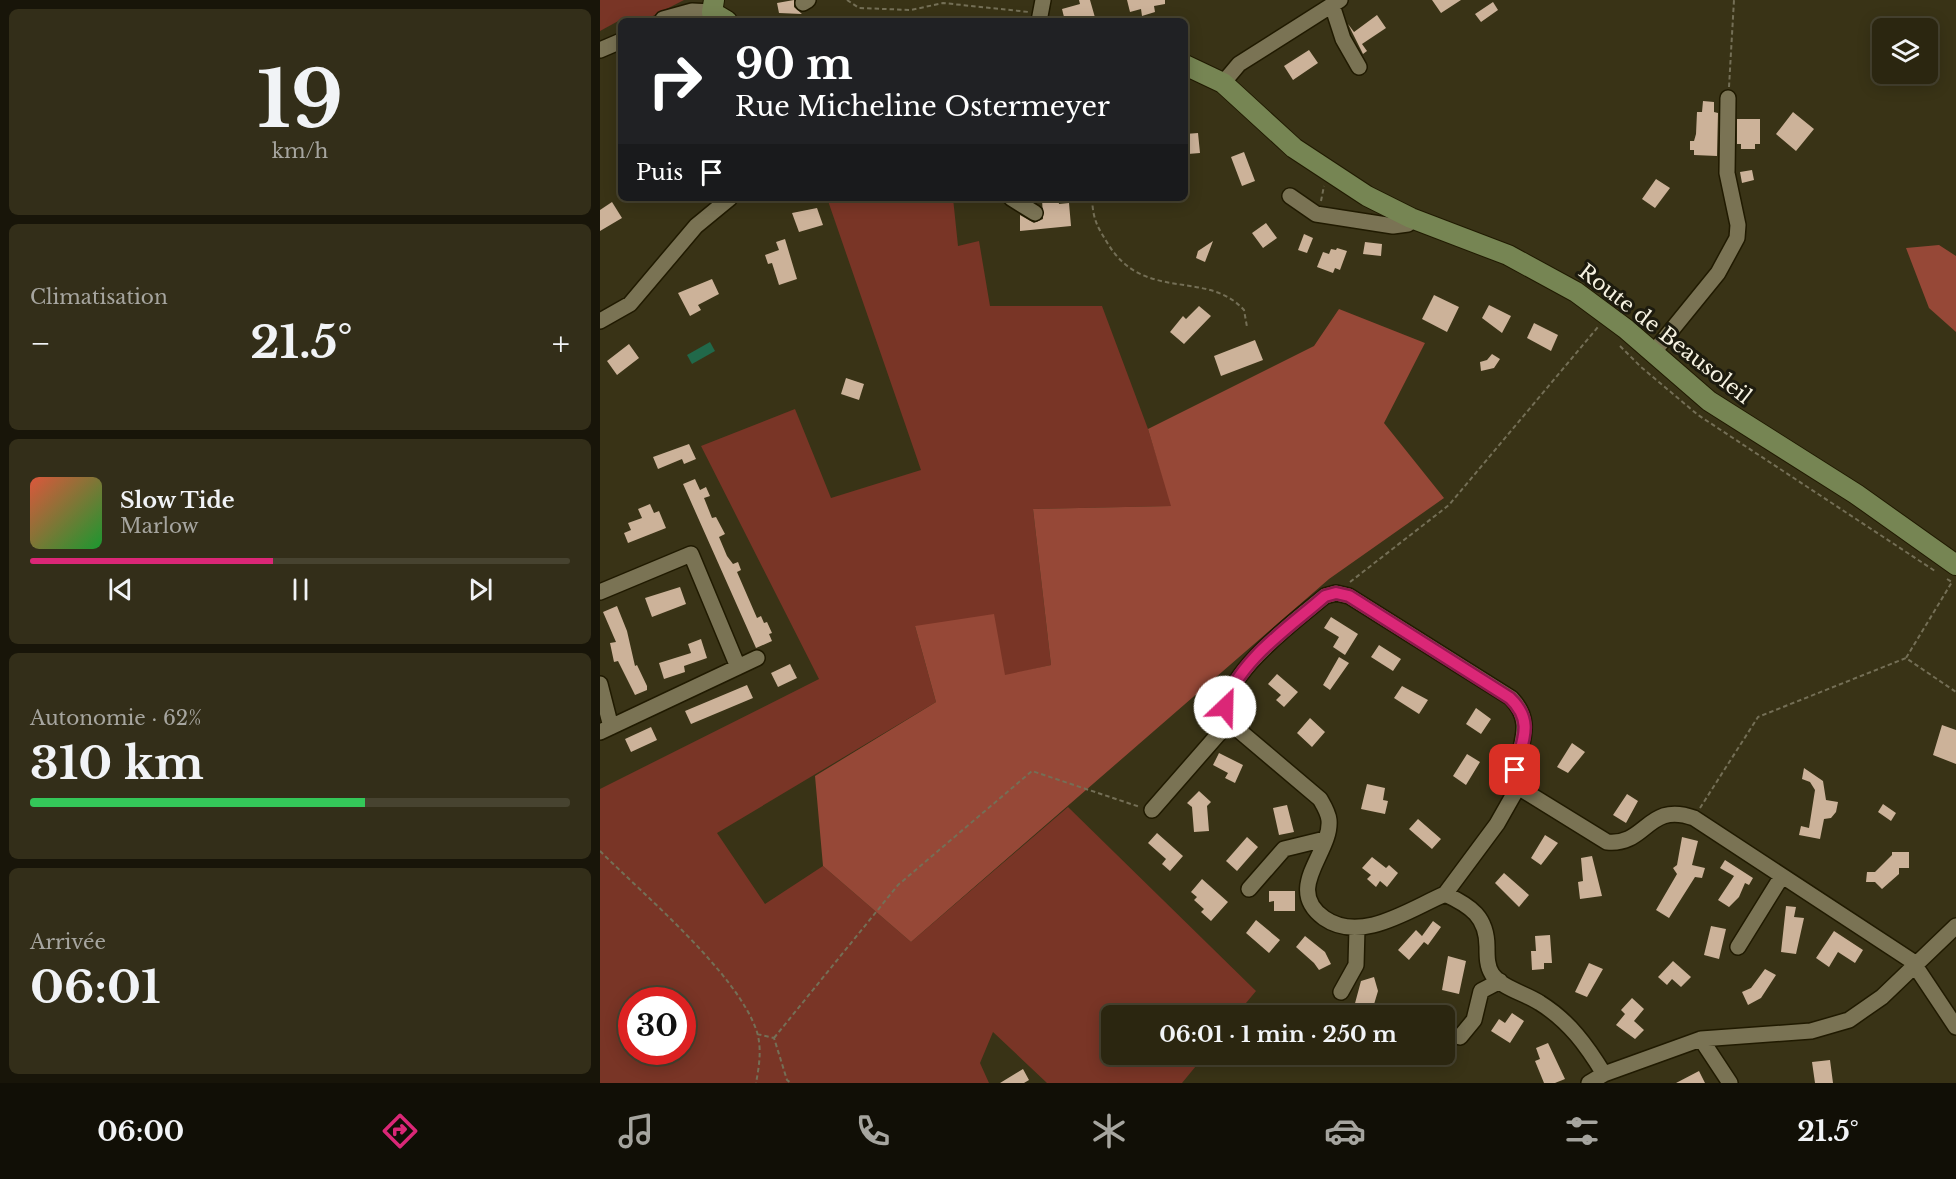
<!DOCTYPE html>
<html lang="fr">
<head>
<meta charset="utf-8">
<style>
	:root { --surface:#2b2610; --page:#332e19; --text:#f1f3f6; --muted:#a6a59f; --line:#474330; --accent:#db2777 }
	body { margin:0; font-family:"Libre Baskerville",serif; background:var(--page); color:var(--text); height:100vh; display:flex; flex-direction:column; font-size:22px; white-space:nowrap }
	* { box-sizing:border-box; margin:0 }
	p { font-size:20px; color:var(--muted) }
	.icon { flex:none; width:33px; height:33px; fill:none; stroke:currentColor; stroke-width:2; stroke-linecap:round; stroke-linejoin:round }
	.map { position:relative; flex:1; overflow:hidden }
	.drawer { display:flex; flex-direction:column; gap:9px; padding:9px; background:#181509; width:600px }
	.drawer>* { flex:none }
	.hud { position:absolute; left:18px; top:18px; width:570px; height:183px; border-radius:9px; box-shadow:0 3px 15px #0003,0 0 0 2px var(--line); background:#202124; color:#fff; overflow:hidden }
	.fabs { position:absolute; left:1272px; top:18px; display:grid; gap:12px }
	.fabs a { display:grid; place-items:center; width:66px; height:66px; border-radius:9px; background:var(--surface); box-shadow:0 3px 15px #0003,0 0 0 2px var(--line); font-size:30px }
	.speed { position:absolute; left:18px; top:987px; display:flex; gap:12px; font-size:30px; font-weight:700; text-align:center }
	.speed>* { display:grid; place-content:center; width:78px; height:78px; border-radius:50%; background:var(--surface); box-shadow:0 3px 15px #0003,0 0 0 2px var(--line); line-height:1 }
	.speed .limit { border:9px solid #d22; background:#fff; color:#111 }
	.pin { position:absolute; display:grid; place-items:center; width:51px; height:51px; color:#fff; margin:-26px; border-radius:12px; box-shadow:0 3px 9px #0006 }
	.me { position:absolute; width:66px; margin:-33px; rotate:24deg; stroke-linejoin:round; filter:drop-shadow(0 0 4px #0008) }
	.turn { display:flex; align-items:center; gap:21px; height:126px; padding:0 18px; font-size:27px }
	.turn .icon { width:78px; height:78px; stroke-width:2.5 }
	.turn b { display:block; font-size:42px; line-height:51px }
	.then { display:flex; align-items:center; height:57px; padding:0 18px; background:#0003; gap:12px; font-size:22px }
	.big { font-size:45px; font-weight:800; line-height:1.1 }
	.drawer .card { flex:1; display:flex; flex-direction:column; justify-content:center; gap:9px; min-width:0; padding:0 21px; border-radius:9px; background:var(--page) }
	.drawer .dial { align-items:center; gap:0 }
	.dial b { font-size:78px; line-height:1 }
	.song { display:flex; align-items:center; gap:18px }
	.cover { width:72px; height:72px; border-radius:9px; background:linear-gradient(135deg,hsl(10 70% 55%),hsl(130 70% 35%)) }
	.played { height:6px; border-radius:3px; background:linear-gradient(90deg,var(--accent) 45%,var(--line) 45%) }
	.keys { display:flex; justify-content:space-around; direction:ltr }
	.heat { display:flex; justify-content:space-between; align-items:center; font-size:33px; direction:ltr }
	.charge { height:9px; border-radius:4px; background:linear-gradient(90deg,#34c759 62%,var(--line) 0) }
	.trip { position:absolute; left:501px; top:1005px; width:354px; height:60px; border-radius:9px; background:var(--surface); box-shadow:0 3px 15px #0003,0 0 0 2px var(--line); font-weight:800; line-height:60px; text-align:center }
	.menu { display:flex; height:96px; justify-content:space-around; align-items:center; background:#110f06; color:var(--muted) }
	.menu .icon { width:42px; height:42px }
	.menu .active { color:var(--accent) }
	.menu b { font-size:27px; color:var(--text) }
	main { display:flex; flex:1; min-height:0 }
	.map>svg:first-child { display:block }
	.green { fill:#793526; fill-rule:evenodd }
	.forest { fill:#964837 }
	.water { fill:#21694a }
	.building { fill:#ccb299 }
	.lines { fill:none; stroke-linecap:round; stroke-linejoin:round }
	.minor-casing { stroke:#201a00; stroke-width:18 }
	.major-casing { stroke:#201a00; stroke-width:22 }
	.path { stroke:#746f56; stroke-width:2; stroke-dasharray:4.5 3; stroke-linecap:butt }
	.minor { stroke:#7a7354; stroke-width:15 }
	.major { stroke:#768553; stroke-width:20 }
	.route-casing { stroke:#8e194d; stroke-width:15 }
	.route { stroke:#db2777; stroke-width:10 }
	.labels { text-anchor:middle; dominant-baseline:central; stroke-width:6; stroke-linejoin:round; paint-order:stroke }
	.street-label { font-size:21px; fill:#f6f2e1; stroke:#1d1b0e }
</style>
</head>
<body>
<main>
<section class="drawer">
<div class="card dial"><b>19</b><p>km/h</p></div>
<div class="card"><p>Climatisation</p>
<div class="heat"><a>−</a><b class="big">21.5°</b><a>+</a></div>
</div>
<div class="card">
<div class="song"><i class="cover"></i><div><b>Slow Tide</b><p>Marlow</p></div></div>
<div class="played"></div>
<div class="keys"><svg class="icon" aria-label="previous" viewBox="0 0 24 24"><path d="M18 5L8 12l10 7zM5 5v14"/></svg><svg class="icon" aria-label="pause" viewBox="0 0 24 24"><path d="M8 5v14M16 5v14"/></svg><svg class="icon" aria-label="next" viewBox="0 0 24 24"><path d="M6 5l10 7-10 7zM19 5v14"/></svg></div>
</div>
<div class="card"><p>Autonomie · 62%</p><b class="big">310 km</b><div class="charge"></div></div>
<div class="card"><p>Arrivée</p><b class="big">06:01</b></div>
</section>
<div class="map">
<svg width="1356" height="1083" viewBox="0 0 1356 1083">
	<rect width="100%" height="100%" fill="#393316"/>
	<path class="green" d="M 0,0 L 84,0 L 43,21 L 22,19 L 0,31 Z
		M 227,198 L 353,198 L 358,246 L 379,241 L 390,306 L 502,306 L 548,429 L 572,506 L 433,509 L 451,665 L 405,676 L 315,626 L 336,702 L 117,833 L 165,904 L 223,866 L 311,942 L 468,807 L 656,991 L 636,1015 L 512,1016 L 512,1054 L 605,1055 L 582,1083 L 447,1083 L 393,1032 L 380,1063 L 389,1083 L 0,1083 L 0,789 L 219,679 L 101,446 L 195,409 L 231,498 L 321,470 ZM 32,1000 L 82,1000 L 82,1052 L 32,1052 Z"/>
	<path class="forest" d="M 1339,245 L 1356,256 L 1356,332 L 1329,308 L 1306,248 Z
		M 739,309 L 825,343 L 784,423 L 844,498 L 729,579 L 311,942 L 223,866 L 215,776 L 336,702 L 315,626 L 394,614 L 405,675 L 451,665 L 433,509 L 571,506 L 548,429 L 714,346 Z"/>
	<path class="water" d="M 110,342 L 115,351 L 92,364 L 87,355 Z"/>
	<path class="building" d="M 194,0 L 194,7 L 202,14 L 179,13 L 177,3 Z
		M 479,0 L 490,0 L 496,21 L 465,21 L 462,9 L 480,4 Z
		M 527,0 L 565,0 L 565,4 L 554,6 L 555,12 L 542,16 L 541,9 L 530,12 Z
		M 832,0 L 861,0 L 841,13 Z
		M 893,2 L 898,10 L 881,22 L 875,14 Z
		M 777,15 L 786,28 L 762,44 L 767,51 L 763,54 L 748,24 L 754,32 Z
		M 709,50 L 718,63 L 693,80 L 684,66 Z
		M 1103,101 L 1114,102 L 1114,112 L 1118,113 L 1117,156 L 1094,155 L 1094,150 L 1090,150 L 1090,141 L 1094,141 L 1096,134 L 1097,112 L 1102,112 Z
		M 1193,112 L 1214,129 L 1196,151 L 1176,134 Z
		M 1137,119 L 1160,119 L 1160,144 L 1155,144 L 1155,149 L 1141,149 L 1141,144 L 1137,144 Z
		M 598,133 L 600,153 L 588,154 L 585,150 L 585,134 Z
		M 644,152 L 655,181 L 642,186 L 631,157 Z
		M 1152,170 L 1154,180 L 1142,183 L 1140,172 Z
		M 1056,179 L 1070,188 L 1055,208 L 1042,199 Z
		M 442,198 L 458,198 L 459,204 L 469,203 L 471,226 L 420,231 L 420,215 L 434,223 L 443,219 Z
		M 12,202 L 22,218 L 0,231 L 0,210 Z
		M 217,208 L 223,225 L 199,232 L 192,213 Z
		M 666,223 L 677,238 L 663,248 L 652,233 Z
		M 704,234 L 713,238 L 707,253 L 698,250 Z
		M 185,239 L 197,279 L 179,285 L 172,263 L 168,264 L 165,255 L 179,250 L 176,242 Z
		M 613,241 L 605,262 L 596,258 L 598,251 Z
		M 765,242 L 782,244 L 781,256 L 763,254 Z
		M 737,248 L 747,251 L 740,270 L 735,268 L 733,273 L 717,267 L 723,252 L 729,254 L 731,249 L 736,250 Z
		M 112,279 L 119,294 L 98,305 L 101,310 L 90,316 L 78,293 Z
		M 834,295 L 859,307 L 847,332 L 822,319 Z
		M 889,305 L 911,316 L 902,333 L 882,318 Z
		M 599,306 L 611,316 L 584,344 L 570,332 L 583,316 L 586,319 Z
		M 934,323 L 958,335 L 951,351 L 927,338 Z
		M 655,340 L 663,360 L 621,376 L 614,356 Z
		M 29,344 L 39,358 L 17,375 L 7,361 Z
		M 892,354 L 900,359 L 894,368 L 881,371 L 880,362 L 887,360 Z
		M 246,378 L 264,384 L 259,400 L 241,394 Z
		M 89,444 L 96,459 L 84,464 L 82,459 L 58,469 L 53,457 Z
		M 95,479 L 100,490 L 106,487 L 110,496 L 104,498 L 112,518 L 116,517 L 125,534 L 119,537 L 127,556 L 133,564 L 138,562 L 141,570 L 137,572 L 157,618 L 161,616 L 164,623 L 167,622 L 172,633 L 169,634 L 172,641 L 156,648 L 83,484 Z
		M 50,504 L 54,513 L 59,511 L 66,528 L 28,543 L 24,533 L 31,530 L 28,523 L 42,518 L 38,509 Z
		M 80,587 L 86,604 L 52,617 L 45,598 Z
		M 17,606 L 27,631 L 35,666 L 37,665 L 47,686 L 47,690 L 35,695 L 18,661 L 14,662 L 10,643 L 16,642 L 3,612 Z
		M 731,617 L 758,634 L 745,655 L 733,647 L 739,637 L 724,628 Z
		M 101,639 L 107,658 L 84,666 L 85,672 L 64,679 L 59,663 L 91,653 L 88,644 Z
		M 779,645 L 801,659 L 793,671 L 771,657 Z
		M 739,657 L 749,663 L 730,690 L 723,685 Z
		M 190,664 L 197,678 L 178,687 L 171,673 Z
		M 677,674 L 698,692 L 684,707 L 676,700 L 681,695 L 668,684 Z
		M 147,685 L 153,698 L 91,724 L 85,711 Z
		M 802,686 L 828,700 L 819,714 L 794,698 Z
		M 876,708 L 891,719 L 881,734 L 866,724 Z
		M 710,718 L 725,732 L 712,747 L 697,733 Z
		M 1342,725 L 1356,730 L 1356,764 L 1333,755 Z
		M 51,727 L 57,740 L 31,752 L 25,739 Z
		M 972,743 L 985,752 L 968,773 L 957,767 Z
		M 619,753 L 643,765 L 635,783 L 625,778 L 628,773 L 613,765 Z
		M 867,754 L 880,762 L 866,785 L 853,776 Z
		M 1204,768 L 1223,781 L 1226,800 L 1238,802 L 1236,812 L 1231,818 L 1224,819 L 1220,839 L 1199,835 L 1201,826 L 1209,828 L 1215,790 L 1210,782 L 1202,779 Z
		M 767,784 L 785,788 L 783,800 L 788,801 L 785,814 L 761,809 Z
		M 599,791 L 611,802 L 607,806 L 609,831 L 594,832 L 592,807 L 587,803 Z
		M 1027,794 L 1038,801 L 1026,823 L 1013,815 Z
		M 1283,804 L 1296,813 L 1291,821 L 1278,812 Z
		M 687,805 L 694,832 L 679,835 L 673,808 Z
		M 818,819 L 841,839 L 832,849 L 809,829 Z
		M 557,833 L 583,856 L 570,871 L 562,864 L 566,859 L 548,843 Z
		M 945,835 L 958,843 L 941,865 L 931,858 Z
		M 647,837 L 658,847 L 637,871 L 626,861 Z
		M 1082,837 L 1098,841 L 1092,865 L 1105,868 L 1102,878 L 1095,877 L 1069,918 L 1056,910 L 1077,874 L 1073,868 L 1077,865 Z
		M 1292,852 L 1309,852 L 1309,868 L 1299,868 L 1299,874 L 1282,889 L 1275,882 L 1266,882 L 1267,872 L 1275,872 L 1292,855 Z
		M 992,856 L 1002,896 L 980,899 L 978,882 L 983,881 L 981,858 Z
		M 772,857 L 786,868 L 789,865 L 798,873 L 787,887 L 780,881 L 776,887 L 767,879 L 771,875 L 762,868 Z
		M 1125,860 L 1153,878 L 1149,885 L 1145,883 L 1139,897 L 1129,907 L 1118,900 L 1134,876 L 1120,868 Z
		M 904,873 L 929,895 L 919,907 L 895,883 Z
		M 602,879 L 628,902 L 611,921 L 601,912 L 604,909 L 594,900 L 597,897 L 591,892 Z
		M 669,891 L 695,891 L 695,911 L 674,911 L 674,901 L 669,902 Z
		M 1186,906 L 1196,907 L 1194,917 L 1204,918 L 1196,954 L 1181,952 Z
		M 656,920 L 680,940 L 669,953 L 646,933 Z
		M 833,921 L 841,927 L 828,945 L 824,942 L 809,960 L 798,950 L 816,930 L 822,936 Z
		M 1111,926 L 1126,929 L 1119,959 L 1104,955 Z
		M 1234,931 L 1263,950 L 1255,963 L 1238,952 L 1229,967 L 1216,958 Z
		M 950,935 L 952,963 L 944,963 L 944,969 L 932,970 L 931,951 L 936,951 L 935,936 Z
		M 705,936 L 725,952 L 731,964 L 719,970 L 714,963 L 696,947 Z
		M 848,956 L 866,961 L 859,994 L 842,990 Z
		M 1073,961 L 1091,977 L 1081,987 L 1072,979 L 1067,985 L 1058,977 Z
		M 989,963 L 1003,969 L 987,997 L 975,992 Z
		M 1165,969 L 1176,975 L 1161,998 L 1148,1005 L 1142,992 L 1151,988 Z
		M 774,977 L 778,991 L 772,1011 L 754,1007 L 761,981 Z
		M 1032,998 L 1044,1009 L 1034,1021 L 1044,1030 L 1035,1039 L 1016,1025 L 1025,1014 L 1021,1010 Z
		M 912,1013 L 924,1021 L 910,1043 L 891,1031 L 899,1019 L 905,1023 Z
		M 948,1043 L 965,1079 L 955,1083 L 944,1083 L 935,1061 L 940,1059 L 936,1048 Z
		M 1230,1060 L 1233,1083 L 1215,1083 L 1212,1062 Z
		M 423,1069 L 429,1080 L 424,1083 L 400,1083 Z
		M 1099,1071 L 1105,1083 L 1076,1083 Z"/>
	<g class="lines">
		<defs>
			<path id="minor" d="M 203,3 L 208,0
				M 732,5 L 743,39 L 759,67
				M 63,19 L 92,11 L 112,12
				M 439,21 L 443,0
				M 0,50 L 21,41
				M 623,83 L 639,64 L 740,0
				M 690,196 L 716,214 L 793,226 L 808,224 L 811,218
				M 411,198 L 435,213
				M 0,321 L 30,304 L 96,226 L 130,198
				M 1053,353 L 1118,273 L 1137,238 L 1138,225 L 1127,173 L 1128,98
				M 0,592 L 91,554 L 138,667
				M 0,684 L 11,727
				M 0,732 L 157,658
				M 552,810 L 629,722
				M 649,889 L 684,849 L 725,839
				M 845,894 L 897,824 L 918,787
				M 1138,947 L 1182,876
				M 741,992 L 756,965 L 757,928
				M 860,1037 L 874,1020 L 881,991 L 900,981
				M 1101,1039 L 1130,1083
				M 1004,1074 C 987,1046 969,1021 940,1003 C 925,993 903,989 892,974 C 887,966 887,957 887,947 C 887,917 871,906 845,894 C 810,909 761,944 724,918 C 683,888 732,853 729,820 C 728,812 724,806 720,799 L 629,722 C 609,683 698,619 725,596 L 736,593 L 749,596 L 911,698 C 940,728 911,751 918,787 L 1007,842 C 1047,846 1047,801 1094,818 L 1312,961 L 1356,1027
				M 989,1083 L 1004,1074 L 1101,1039 L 1211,1031 L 1249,1020 L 1282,997 L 1356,926"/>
			<path id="major" d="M 114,0 L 112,12 L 127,21
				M 585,65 L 623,83 L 694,148 L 767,196 L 811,218 L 908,255 L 976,292 L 1026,329 L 1109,401 L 1256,494 L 1356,565"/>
		</defs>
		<use href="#minor" class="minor-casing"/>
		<use href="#major" class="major-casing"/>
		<path class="path" d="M 247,0 L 259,8 L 311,10 L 343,3 L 429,12
			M 1129,87 L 1134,0
			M 492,198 C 493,220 497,226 508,244 C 544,303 607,269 644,310 L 647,327
			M 721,201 L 724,186
			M 1020,346 L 1041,367 L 1098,415 L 1335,571
			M 1347,579 L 1352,582 L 1306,658 L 1356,692
			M 750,582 L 849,505 L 998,327
			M 1100,808 L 1158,717 L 1306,658
			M 0,851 C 45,896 138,974 157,1032 C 162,1049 159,1067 156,1083
			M 157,1034 L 174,1038 L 187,1080 L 191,1083
			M 174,1038 L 298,885 L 432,771 L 540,807"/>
		<use href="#minor" class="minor"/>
		<use href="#major" class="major"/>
	</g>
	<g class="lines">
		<defs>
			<path id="route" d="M 625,707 C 636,662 691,626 725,596 L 736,593 L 749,596 L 910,698 C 935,722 922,741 915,770"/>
		</defs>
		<use href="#route" class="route-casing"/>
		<use href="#route" class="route"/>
	</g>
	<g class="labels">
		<g class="street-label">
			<text transform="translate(1065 334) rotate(38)">Route de Beausoleil</text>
		</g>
	</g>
</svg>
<div class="fabs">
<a><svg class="icon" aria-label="layers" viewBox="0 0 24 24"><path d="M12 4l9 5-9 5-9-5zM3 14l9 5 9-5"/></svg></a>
</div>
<div class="speed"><div class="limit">30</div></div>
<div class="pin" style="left:915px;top:770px;background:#d93025"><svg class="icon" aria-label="arrive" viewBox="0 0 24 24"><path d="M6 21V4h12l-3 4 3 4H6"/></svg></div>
<svg class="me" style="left:625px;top:707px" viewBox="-20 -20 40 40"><circle r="19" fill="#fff"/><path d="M0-13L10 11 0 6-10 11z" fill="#db2777"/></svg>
<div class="trip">06:01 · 1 min · 250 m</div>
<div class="hud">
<div class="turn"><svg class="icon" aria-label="right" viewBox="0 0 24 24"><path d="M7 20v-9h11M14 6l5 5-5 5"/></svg><div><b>90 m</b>Rue Micheline Ostermeyer</div></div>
<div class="then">Puis<svg class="icon" aria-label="arrive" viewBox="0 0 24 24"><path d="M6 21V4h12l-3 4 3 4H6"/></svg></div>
</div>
</div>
</main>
<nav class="menu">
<b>06:00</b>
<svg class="icon active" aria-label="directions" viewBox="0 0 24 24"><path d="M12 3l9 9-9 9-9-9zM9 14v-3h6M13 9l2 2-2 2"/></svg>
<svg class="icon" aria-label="music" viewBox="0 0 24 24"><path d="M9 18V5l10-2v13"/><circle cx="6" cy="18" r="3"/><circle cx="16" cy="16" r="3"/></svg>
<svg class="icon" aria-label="phone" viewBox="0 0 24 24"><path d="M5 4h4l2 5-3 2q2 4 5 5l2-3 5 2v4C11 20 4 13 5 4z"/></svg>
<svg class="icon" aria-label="climate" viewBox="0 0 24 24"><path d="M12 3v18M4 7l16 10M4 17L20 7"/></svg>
<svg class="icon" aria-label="car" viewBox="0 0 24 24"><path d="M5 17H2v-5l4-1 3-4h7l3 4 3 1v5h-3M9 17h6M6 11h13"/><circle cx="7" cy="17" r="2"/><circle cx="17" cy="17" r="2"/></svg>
<svg class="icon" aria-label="filters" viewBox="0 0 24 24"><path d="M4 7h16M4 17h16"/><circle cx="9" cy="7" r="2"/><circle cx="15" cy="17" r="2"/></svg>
<b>21.5°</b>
</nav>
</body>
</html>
